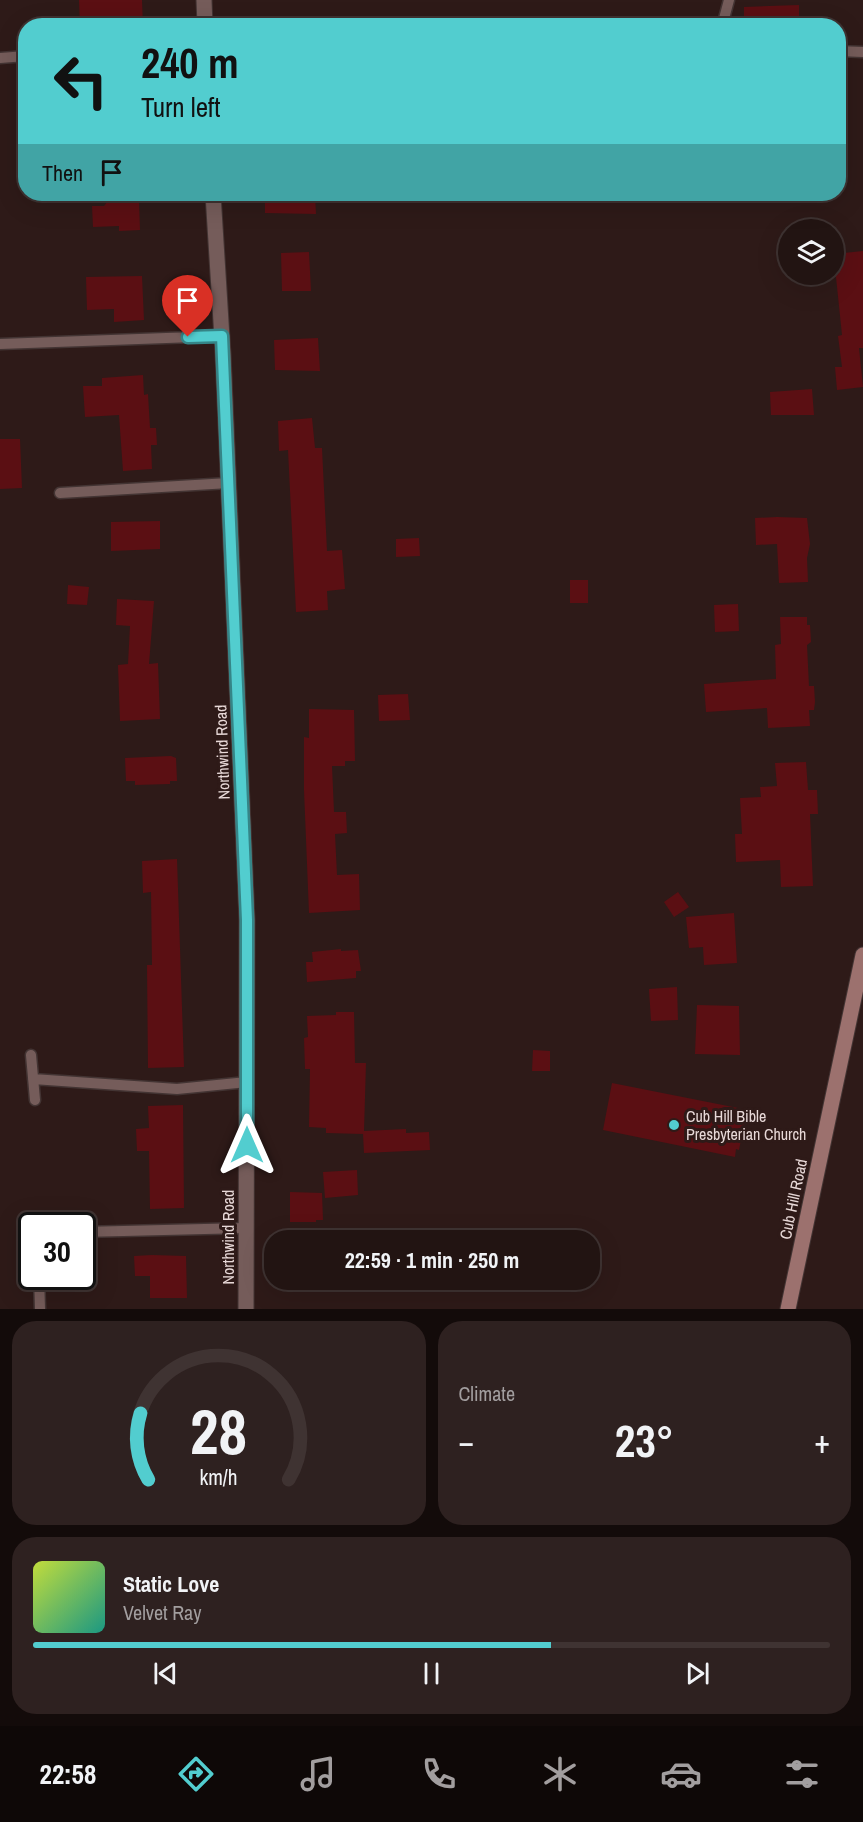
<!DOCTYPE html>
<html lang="en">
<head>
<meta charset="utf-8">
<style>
	:root { --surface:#221412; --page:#2e2120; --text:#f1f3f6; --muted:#a29e9f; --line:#3f3332; --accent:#52cdcf }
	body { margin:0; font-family:"Archivo Narrow",sans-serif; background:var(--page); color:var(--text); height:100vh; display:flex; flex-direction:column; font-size:22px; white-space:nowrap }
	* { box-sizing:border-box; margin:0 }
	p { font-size:20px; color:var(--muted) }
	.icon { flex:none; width:33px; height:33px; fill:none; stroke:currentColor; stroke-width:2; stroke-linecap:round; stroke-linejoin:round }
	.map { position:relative; height:1309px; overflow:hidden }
	.sheet { display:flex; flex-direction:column; gap:12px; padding:12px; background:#130b0a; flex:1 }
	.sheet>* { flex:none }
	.hud { position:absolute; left:18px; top:18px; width:828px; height:183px; border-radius:24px; box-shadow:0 6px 24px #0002,0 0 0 2px var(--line); background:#52cdcf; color:#111; overflow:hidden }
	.buttons { position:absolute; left:778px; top:219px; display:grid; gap:12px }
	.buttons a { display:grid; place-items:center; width:66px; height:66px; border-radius:50%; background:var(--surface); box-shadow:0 6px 24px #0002,0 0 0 2px var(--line); font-size:30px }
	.speed { position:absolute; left:18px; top:1212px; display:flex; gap:12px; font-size:30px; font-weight:700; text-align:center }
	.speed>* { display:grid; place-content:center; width:78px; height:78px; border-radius:50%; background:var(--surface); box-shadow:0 6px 24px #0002,0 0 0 2px var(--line); line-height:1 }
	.speed .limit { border:3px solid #111; border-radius:9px; background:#fff; color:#111 }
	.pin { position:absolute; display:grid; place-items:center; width:51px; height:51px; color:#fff; margin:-62px -26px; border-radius:50% 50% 50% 0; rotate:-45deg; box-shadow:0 0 6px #0007 }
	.pin .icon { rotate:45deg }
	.me { position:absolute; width:66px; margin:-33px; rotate:0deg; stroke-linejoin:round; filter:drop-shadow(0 0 4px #0008) }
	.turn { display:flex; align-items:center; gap:21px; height:126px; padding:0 24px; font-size:27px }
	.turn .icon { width:78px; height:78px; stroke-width:2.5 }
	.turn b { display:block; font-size:42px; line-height:51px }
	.then { display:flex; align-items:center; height:57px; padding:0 24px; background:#0003; gap:12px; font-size:22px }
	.big { font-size:45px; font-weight:700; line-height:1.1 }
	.sheet .tile { flex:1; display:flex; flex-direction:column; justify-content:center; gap:9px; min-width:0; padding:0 21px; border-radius:24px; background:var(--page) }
	.sheet .dial { align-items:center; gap:0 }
	.dial svg { height:156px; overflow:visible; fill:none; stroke:var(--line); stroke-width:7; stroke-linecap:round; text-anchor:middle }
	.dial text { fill:var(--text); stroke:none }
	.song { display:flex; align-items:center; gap:18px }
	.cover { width:72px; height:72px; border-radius:9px; background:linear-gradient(135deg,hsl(70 70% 55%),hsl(170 70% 35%)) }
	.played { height:6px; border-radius:3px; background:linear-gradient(90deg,var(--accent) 65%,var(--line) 65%) }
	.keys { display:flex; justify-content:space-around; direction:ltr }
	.heat { display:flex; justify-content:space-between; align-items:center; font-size:33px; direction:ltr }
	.sheet .tiles { flex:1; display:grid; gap:12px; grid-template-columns:1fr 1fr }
	.tile:last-child { grid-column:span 2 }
	.trip { position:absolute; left:264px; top:1230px; width:336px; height:60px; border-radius:24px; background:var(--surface); box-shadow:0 6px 24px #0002,0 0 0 2px var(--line); font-weight:700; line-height:60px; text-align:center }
	.menu { display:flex; height:96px; justify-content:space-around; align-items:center; background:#0e0807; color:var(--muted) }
	.menu .icon { width:42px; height:42px }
	.menu .current { color:var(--accent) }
	.menu b { font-size:27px; color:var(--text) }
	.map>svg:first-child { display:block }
	.building { fill:#5b0f13 }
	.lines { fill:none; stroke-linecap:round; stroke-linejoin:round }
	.lane-casing { stroke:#433433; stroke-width:13 }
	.street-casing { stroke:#433433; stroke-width:17 }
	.secondary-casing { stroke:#433433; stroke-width:17 }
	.lane { stroke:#755c5a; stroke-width:10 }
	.street { stroke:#755c5a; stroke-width:15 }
	.secondary { stroke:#9c716e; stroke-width:15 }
	.route-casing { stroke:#358587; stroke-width:15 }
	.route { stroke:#52cdcf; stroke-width:10 }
	.poi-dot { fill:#52cdcf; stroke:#2e1a18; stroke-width:2 }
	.labels { text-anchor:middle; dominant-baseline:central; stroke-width:6; stroke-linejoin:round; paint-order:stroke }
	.street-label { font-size:16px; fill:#e8d9d8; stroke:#2e1a18 }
	.poi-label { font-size:16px; fill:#e8d9d8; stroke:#2e1a18; text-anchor:start }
</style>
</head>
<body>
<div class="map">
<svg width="863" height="1309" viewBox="0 0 863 1309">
	<rect width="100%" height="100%" fill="#2e1a18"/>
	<path class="building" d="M 79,0 L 142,0 L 143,26 L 80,26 Z
		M 799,5 L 799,26 L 744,26 L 744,7 Z
		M 269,194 L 315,194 L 316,214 L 265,213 L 265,195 Z
		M 139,200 L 140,230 L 119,231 L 119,226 L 93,227 L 92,206 L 104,206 L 108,201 Z
		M 863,251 L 863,348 L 859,348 L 863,387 L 837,390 L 835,367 L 842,367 L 838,336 L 842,335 L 836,277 L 834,277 L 834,254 Z
		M 309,252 L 311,291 L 282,291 L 281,253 Z
		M 142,276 L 144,320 L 114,322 L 114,309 L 87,310 L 86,277 Z
		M 318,338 L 320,371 L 275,370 L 274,340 Z
		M 143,375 L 144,395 L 148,394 L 150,428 L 156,428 L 157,445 L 151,445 L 152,469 L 123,471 L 119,415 L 85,417 L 83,386 L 102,386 L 102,378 Z
		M 812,389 L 814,415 L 771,415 L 770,392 Z
		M 312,418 L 315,448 L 322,448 L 327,551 L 342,550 L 345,589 L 327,591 L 328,610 L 296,612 L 288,450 L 279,451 L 278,421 Z
		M 0,439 L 20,439 L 22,488 L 0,489 Z
		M 777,517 L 807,518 L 810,544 L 807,558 L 808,582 L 779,583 L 777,544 L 756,545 L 755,518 Z
		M 160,521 L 160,549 L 111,551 L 111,522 Z
		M 419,538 L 420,556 L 396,557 L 396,539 Z
		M 570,580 L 588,580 L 588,603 L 570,603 Z
		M 68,585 L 89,587 L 87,605 L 67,604 Z
		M 117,599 L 154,601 L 149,664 L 158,663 L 160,719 L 120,721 L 118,665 L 128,664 L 130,626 L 116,625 Z
		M 738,604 L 739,631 L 715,632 L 714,605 Z
		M 780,617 L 807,617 L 807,625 L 810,625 L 811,642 L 807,645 L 809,686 L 814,686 L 815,702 L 814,710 L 809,710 L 810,726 L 768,728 L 767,708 L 706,712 L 704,684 L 776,679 L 775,645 L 781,644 Z
		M 408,694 L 410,720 L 379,721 L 378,695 Z
		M 309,709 L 354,710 L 355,761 L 345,761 L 345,766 L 332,766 L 334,812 L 346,812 L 347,833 L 335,834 L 337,875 L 359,874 L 360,910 L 309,913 L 304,790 L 304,737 L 309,738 Z
		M 171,756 L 176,758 L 177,781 L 170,781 L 170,784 L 135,785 L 135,781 L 126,781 L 125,758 Z
		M 806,762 L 808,790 L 817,790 L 818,814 L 810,814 L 813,886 L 781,887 L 780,860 L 736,862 L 735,834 L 742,834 L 740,798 L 761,797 L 760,787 L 777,786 L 775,763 Z
		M 177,859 L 184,1067 L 148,1068 L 147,965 L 152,965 L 151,892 L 143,893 L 142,861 Z
		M 678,892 L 689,907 L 674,917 L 664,902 Z
		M 734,913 L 737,963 L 704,965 L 703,947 L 689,948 L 686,917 Z
		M 341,949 L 341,951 L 358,950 L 361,971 L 356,971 L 356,978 L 307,982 L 306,962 L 313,962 L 312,952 Z
		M 677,987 L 678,1020 L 651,1021 L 649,989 Z
		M 697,1005 L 739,1006 L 740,1055 L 695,1054 Z
		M 336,1012 L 354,1012 L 355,1063 L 366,1063 L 364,1131 L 406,1129 L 406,1133 L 429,1132 L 430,1150 L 364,1153 L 363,1134 L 326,1133 L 326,1128 L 309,1127 L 310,1069 L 305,1069 L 304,1038 L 308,1037 L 307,1016 L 336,1015 Z
		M 533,1050 L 550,1051 L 550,1071 L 532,1071 Z
		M 612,1083 L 743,1109 L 741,1118 L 745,1119 L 739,1150 L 736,1149 L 735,1157 L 603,1130 Z
		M 183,1105 L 184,1208 L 150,1209 L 149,1151 L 137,1151 L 136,1129 L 149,1128 L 148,1106 Z
		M 357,1170 L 358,1195 L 325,1198 L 323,1172 Z
		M 290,1192 L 322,1193 L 323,1220 L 316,1220 L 316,1222 L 290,1222 Z
		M 152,1255 L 186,1256 L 187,1298 L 150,1298 L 150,1276 L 135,1276 L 134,1256 Z"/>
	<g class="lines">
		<defs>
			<path id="lane" d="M 722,26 L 729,0
				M 838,51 L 863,52
				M 0,58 L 26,56
				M 0,344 L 222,336
				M 60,493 L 229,483
				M 31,1055 L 35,1100
				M 33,1079 L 177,1089 L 247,1082
				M 82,1232 L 246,1228
				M 39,1276 L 40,1309"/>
			<path id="street" d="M 204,0 L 205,26
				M 213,194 L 223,354 L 247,920 L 246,1309"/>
			<path id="secondary" d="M 788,1309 L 863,955"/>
		</defs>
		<use href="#lane" class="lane-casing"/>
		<use href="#street" class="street-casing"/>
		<use href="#secondary" class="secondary-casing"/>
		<use href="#lane" class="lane"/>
		<use href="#street" class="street"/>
		<use href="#secondary" class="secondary"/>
	</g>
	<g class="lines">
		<defs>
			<path id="route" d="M 188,337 L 222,336 L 247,920 L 247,1145"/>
		</defs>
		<use href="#route" class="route-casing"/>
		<use href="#route" class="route"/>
	</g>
	<circle class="poi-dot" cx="674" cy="1125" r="6"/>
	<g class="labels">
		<g class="street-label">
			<text transform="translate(222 752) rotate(-92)">Northwind Road</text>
			<text transform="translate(793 1199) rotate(-78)">Cub Hill Road</text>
			<text transform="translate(228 1237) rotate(-90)">Northwind Road</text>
		</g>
		<g class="poi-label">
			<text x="686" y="1116">Cub Hill Bible<tspan x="686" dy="18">Presbyterian Church</tspan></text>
		</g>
	</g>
</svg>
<div class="buttons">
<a><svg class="icon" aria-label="layers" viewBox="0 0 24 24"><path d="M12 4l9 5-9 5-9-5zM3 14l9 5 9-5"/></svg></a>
</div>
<div class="speed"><div class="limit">30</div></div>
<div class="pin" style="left:188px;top:337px;background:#d93025"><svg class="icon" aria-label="arrive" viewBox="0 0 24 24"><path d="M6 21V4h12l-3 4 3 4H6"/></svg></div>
<svg class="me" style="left:247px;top:1145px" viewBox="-20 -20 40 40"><path d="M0-17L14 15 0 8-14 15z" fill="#52cdcf" stroke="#fff" stroke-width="4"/></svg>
<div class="trip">22:59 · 1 min · 250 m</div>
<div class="hud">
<div class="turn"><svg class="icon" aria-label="left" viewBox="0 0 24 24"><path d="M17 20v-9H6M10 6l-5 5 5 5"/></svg><div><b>240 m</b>Turn left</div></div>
<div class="then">Then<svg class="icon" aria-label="arrive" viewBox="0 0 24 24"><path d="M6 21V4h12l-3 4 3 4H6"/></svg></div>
</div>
</div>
<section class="sheet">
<div class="tiles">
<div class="tile dial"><svg viewBox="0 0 100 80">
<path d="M14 69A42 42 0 1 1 86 69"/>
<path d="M14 69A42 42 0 0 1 10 35" stroke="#52cdcf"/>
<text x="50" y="56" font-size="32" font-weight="700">28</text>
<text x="50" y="72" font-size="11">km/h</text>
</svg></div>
<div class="tile"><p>Climate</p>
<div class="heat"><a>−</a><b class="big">23°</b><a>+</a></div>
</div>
<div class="tile">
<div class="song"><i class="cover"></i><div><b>Static Love</b><p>Velvet Ray</p></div></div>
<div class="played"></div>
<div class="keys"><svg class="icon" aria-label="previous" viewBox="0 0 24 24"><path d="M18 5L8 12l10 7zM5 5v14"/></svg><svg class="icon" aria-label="pause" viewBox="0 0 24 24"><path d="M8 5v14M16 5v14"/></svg><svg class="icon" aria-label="next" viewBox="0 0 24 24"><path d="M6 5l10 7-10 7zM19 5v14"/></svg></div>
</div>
</div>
</section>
<nav class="menu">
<b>22:58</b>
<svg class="icon current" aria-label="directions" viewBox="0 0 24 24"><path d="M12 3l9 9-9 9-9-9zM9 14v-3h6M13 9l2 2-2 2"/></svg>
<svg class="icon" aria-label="music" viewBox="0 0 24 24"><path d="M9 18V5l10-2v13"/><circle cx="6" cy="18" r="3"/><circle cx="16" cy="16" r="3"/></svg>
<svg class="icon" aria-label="phone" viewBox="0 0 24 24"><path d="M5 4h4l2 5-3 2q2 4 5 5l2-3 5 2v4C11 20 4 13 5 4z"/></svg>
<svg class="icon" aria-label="climate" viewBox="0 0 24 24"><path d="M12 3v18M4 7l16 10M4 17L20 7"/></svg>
<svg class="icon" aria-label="car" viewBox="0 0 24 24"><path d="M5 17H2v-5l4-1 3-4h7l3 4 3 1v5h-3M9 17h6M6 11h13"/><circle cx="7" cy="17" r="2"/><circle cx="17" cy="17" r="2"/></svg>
<svg class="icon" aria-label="filters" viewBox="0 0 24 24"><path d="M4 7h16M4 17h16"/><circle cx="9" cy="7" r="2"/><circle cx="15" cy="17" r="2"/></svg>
</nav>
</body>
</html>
